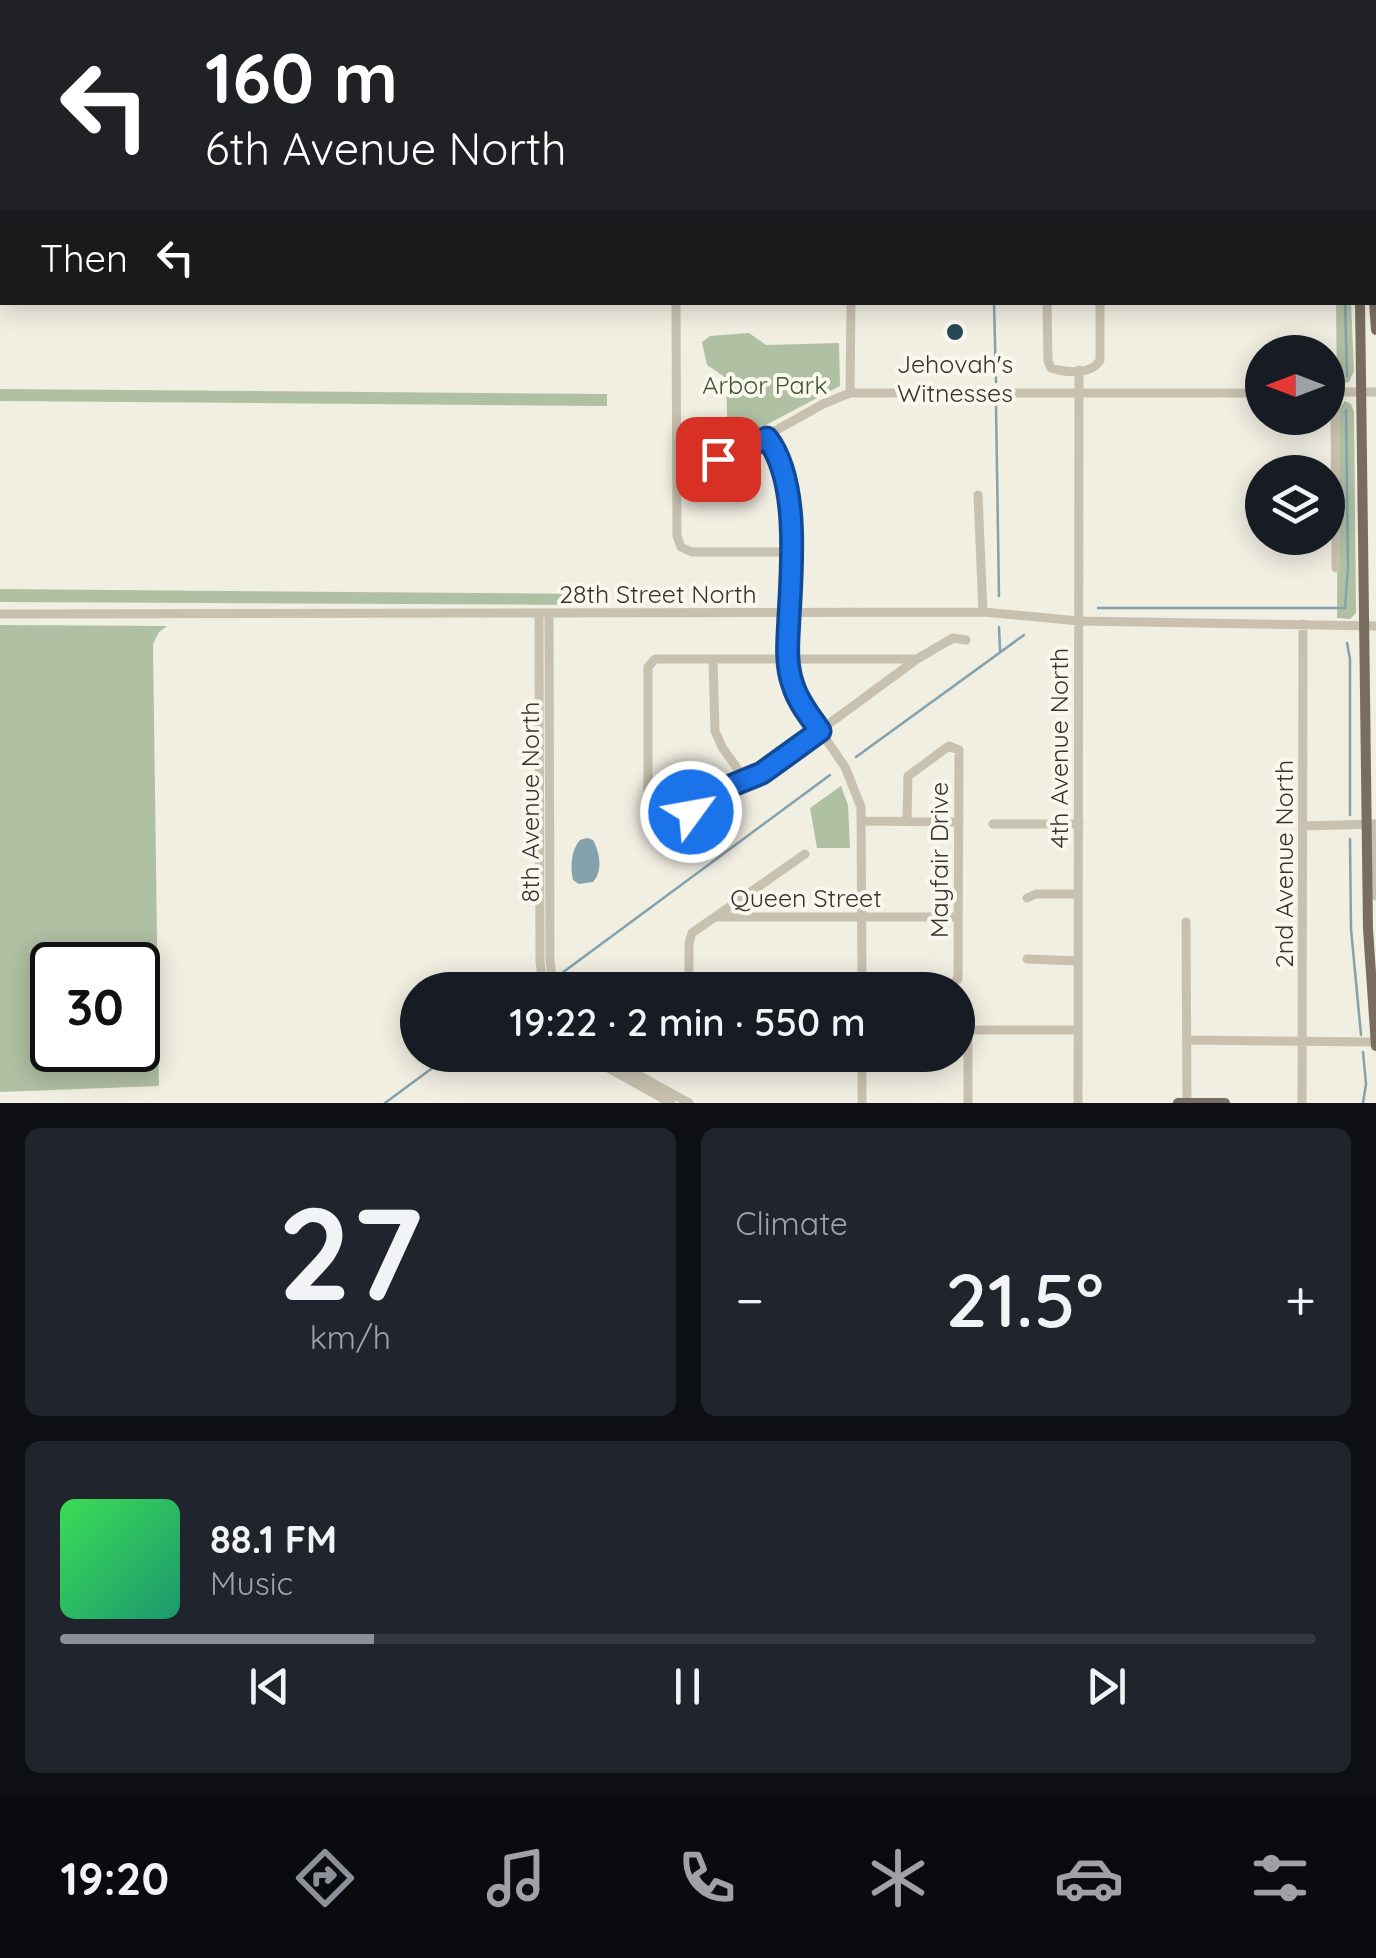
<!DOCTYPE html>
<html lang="en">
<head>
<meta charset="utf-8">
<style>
	:root { --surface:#171b24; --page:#20242c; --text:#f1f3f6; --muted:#9ea1a6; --line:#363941; --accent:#8c9099 }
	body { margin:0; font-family:Quicksand,sans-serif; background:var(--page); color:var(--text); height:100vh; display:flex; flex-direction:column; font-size:38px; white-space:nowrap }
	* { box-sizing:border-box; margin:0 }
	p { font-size:32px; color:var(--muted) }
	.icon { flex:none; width:55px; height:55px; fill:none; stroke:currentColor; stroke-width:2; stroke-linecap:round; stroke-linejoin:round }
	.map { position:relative; height:1103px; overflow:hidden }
	.panel { display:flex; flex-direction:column; gap:25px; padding:25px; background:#0d0f14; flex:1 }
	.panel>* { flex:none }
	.top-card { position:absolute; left:0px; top:0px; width:1378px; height:305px; box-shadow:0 5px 25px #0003; background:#202124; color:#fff; overflow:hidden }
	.needle { width:65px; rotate:270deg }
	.controls { position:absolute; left:1245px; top:335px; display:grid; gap:20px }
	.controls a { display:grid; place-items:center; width:100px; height:100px; border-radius:50%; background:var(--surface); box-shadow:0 5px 25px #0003; font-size:50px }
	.speed { position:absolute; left:30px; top:942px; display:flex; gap:20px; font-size:50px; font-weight:700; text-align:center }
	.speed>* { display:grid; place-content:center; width:130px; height:130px; border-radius:50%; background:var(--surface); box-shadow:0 5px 25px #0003; line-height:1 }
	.speed .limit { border:5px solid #111; border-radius:15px; background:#fff; color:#111 }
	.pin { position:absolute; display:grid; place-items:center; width:85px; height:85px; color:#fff; margin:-42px; border-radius:20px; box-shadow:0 5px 15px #0006 }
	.me { position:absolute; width:110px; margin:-55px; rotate:58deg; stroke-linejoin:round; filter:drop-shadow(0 0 8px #0008) }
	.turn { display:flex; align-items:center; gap:35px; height:210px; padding:0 40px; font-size:45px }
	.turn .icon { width:130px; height:130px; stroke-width:2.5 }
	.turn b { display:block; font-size:70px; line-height:85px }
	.then { display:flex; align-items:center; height:95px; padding:0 40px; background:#0003; gap:20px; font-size:38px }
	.big { font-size:75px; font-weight:600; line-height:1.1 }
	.panel .tile { flex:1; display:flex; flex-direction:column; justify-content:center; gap:15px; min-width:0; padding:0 35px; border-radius:15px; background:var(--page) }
	.panel .dial { align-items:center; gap:0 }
	.dial b { font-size:130px; line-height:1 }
	.song { display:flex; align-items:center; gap:30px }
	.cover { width:120px; height:120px; border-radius:15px; background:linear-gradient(135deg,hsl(130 70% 55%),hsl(160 70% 35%)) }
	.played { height:10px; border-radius:5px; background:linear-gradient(90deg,var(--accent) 25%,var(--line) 25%) }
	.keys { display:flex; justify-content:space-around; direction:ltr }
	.heat { display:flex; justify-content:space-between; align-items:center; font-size:55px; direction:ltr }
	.panel .tiles { flex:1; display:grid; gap:25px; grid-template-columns:1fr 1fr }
	.tile:last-child { grid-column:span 2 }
	.trip { position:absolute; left:400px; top:972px; width:575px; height:100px; border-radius:50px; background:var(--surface); box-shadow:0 5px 25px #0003; font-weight:600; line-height:100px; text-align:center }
	.dock { display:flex; height:160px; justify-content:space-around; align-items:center; background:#090b0e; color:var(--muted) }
	.dock .icon { width:70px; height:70px }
	.dock .current { color:var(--accent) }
	.dock b { font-size:45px; color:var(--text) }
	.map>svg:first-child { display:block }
	.green { fill:#b0c0a3; fill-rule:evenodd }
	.water { fill:#84a1ac }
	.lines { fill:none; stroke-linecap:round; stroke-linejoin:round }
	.stream { stroke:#84a1ac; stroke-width:2.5 }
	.minor { stroke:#c9c1af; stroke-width:9 }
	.major { stroke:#796d5f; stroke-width:10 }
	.route-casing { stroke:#114b97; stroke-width:25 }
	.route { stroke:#1a73e8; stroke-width:18 }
	.poi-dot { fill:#254856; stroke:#f9f7ee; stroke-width:4 }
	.labels { text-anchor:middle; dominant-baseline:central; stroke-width:8; stroke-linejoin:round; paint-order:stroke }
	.poi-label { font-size:25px; fill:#38332c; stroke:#f9f7ee }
	.park-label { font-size:25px; fill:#405432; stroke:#f9f7ee }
	.street-label { font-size:25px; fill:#38332c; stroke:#f9f7ee }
</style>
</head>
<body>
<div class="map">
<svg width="1376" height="1103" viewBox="0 0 1376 1103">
	<rect width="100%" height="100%" fill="#f1eee2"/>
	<path class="green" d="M 1336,303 L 1351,303 L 1354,371 L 1349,382 L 1337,385 Z
		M 749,333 L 766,345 L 839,343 L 840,386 L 728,445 L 726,378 L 707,365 L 702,342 L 710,336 Z
		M 0,389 L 607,394 L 607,406 L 0,401 Z
		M 1345,401 L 1351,404 L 1354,412 L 1356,613 L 1350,619 L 1337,618 L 1338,409 Z
		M 0,589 L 595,594 L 595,605 L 0,602 Z
		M 0,625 L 167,626 L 159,632 L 153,644 L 159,1086 L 0,1092 ZM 52,965 L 138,965 L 138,1050 L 52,1050 Z
		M 841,786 L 848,805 L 850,848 L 817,848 L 810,808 Z"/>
	<path class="water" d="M 587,838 L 593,840 C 600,853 603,871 593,882 L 579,884 L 573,880 C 570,867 571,850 580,840 Z"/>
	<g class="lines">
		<path class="stream" d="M 989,0 L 989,2
			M 994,302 L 996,382
			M 1345,302 L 1347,376
			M 996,406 L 999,596
			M 1098,608 L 1345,608 L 1348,566 L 1346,410
			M 999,627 L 1000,650
			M 1347,643 L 1350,659 L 1350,815
			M 856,757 L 1024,635
			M 1350,839 L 1351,929 L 1361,1035
			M 562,973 L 830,775
			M 385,1103 L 450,1055
			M 1363,1103 L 1366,1084 L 1363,1052"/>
		<path class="minor" d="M 676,0 L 676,2
			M 800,0 L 800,2
			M 920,0 L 921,2
			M 1067,0 L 1067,2
			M 1375,158 L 1376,158
			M 1375,169 L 1376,169
			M 676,302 L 677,536 L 681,547 L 692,552 L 789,552
			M 1047,302 L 1048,361 L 1051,368 C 1066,373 1092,375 1100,360 L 1100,302
			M 1328,392 L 1376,392
			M 1335,392 L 1336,568
			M 850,393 L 851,302
			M 767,437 L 778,453 L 789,488 L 787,659 L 799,700 L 845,767 L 861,807 L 862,990
			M 677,460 L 728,457 L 823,404 L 850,393 L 1262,393
			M 978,495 L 983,612
			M 0,614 L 983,612 L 1079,621 L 1376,626
			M 539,614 L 540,962 L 544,990
			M 549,614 L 550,961 L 554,990
			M 655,659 L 917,659 L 762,773 L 723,789 L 660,834 L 650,832 L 648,827 L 648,667 Z
			M 713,659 L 715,731 L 722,747 L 747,782
			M 917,659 L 953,638 L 966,640
			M 862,821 L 959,822
			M 993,824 L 1079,824
			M 1372,825 L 1376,896
			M 1303,826 L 1376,824
			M 1027,898 L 1036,894 L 1078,894
			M 715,917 L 957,917
			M 1186,922 L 1187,1103
			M 1027,959 L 1078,961
			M 649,983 L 953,983 L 958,979 L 959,750 L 949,746 L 908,776 L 907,821
			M 689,983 L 689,943 L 692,933 L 805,854
			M 958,1030 L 1077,1030
			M 968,1030 L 968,1103
			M 1187,1040 L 1376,1042
			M 585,1055 L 671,1103
			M 602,1055 L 689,1103
			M 862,1055 L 862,1103
			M 1078,1103 L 1079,370
			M 1302,1103 L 1303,624"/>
		<path class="major" d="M 1357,0 L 1357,2
			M 1370,0 L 1370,2
			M 1360,302 L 1368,929 L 1376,1046
			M 1374,302 L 1376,330
			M 1178,1103 L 1225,1103"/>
	</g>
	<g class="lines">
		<defs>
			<path id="route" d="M 691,812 L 723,789 L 762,773 L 820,731 C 810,716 798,702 793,685 C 785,663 788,640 789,617 C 792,563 799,480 767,438 L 718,459"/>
		</defs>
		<use href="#route" class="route-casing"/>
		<use href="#route" class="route"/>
	</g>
	<circle class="poi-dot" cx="955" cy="332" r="10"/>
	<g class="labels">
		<g class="poi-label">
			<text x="955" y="363">Jehovah's<tspan x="955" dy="29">Witnesses</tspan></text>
		</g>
		<g class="park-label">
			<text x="765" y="384">Arbor Park</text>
		</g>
		<g class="street-label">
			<text x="658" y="593">28th Street North</text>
			<text transform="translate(1058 748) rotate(-90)">4th Avenue North</text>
			<text transform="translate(529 802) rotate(-90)">8th Avenue North</text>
			<text transform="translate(938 860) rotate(-90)">Mayfair Drive</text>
			<text transform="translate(1283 864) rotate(-90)">2nd Avenue North</text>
			<text x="806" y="897">Queen Street</text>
		</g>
	</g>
</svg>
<div class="controls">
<a><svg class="needle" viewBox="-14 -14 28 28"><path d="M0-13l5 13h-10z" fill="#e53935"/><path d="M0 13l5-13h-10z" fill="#9ea1a6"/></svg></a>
<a><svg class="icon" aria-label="layers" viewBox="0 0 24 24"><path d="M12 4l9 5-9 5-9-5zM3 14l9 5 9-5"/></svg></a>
</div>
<div class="speed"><div class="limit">30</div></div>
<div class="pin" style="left:718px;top:459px;background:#d93025"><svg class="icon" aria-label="arrive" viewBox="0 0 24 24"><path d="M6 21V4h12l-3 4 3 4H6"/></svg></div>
<svg class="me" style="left:691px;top:812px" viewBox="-20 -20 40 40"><circle r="17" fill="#1a73e8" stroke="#fff" stroke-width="3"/><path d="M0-11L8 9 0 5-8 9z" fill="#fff"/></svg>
<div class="trip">19:22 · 2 min · 550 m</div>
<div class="top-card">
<div class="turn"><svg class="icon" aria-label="left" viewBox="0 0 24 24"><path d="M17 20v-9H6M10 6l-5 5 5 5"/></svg><div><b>160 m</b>6th Avenue North</div></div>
<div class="then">Then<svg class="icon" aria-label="left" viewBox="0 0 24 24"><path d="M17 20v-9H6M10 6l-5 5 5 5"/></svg></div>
</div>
</div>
<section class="panel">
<div class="tiles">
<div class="tile dial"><b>27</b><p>km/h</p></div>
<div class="tile"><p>Climate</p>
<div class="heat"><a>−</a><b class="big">21.5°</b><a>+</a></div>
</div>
<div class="tile">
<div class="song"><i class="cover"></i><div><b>88.1 FM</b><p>Music</p></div></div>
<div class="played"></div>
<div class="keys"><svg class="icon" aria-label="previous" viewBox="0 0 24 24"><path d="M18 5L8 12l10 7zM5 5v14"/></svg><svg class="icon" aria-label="pause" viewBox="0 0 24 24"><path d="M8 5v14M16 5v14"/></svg><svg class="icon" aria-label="next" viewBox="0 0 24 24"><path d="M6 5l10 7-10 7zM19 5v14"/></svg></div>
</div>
</div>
</section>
<nav class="dock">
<b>19:20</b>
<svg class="icon current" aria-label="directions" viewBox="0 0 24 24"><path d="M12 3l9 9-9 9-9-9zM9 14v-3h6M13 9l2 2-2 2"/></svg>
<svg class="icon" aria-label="music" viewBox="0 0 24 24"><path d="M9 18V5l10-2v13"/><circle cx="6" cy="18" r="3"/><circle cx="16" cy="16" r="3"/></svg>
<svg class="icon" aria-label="phone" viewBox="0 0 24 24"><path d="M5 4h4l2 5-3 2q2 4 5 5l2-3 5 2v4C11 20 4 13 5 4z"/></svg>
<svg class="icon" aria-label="climate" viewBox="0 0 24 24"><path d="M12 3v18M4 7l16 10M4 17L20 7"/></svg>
<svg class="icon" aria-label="car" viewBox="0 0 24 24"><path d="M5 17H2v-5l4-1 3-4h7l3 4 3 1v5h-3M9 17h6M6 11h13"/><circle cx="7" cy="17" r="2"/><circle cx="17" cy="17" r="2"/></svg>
<svg class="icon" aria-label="filters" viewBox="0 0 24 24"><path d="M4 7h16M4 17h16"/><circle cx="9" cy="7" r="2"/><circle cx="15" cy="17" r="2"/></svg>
</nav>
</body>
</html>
